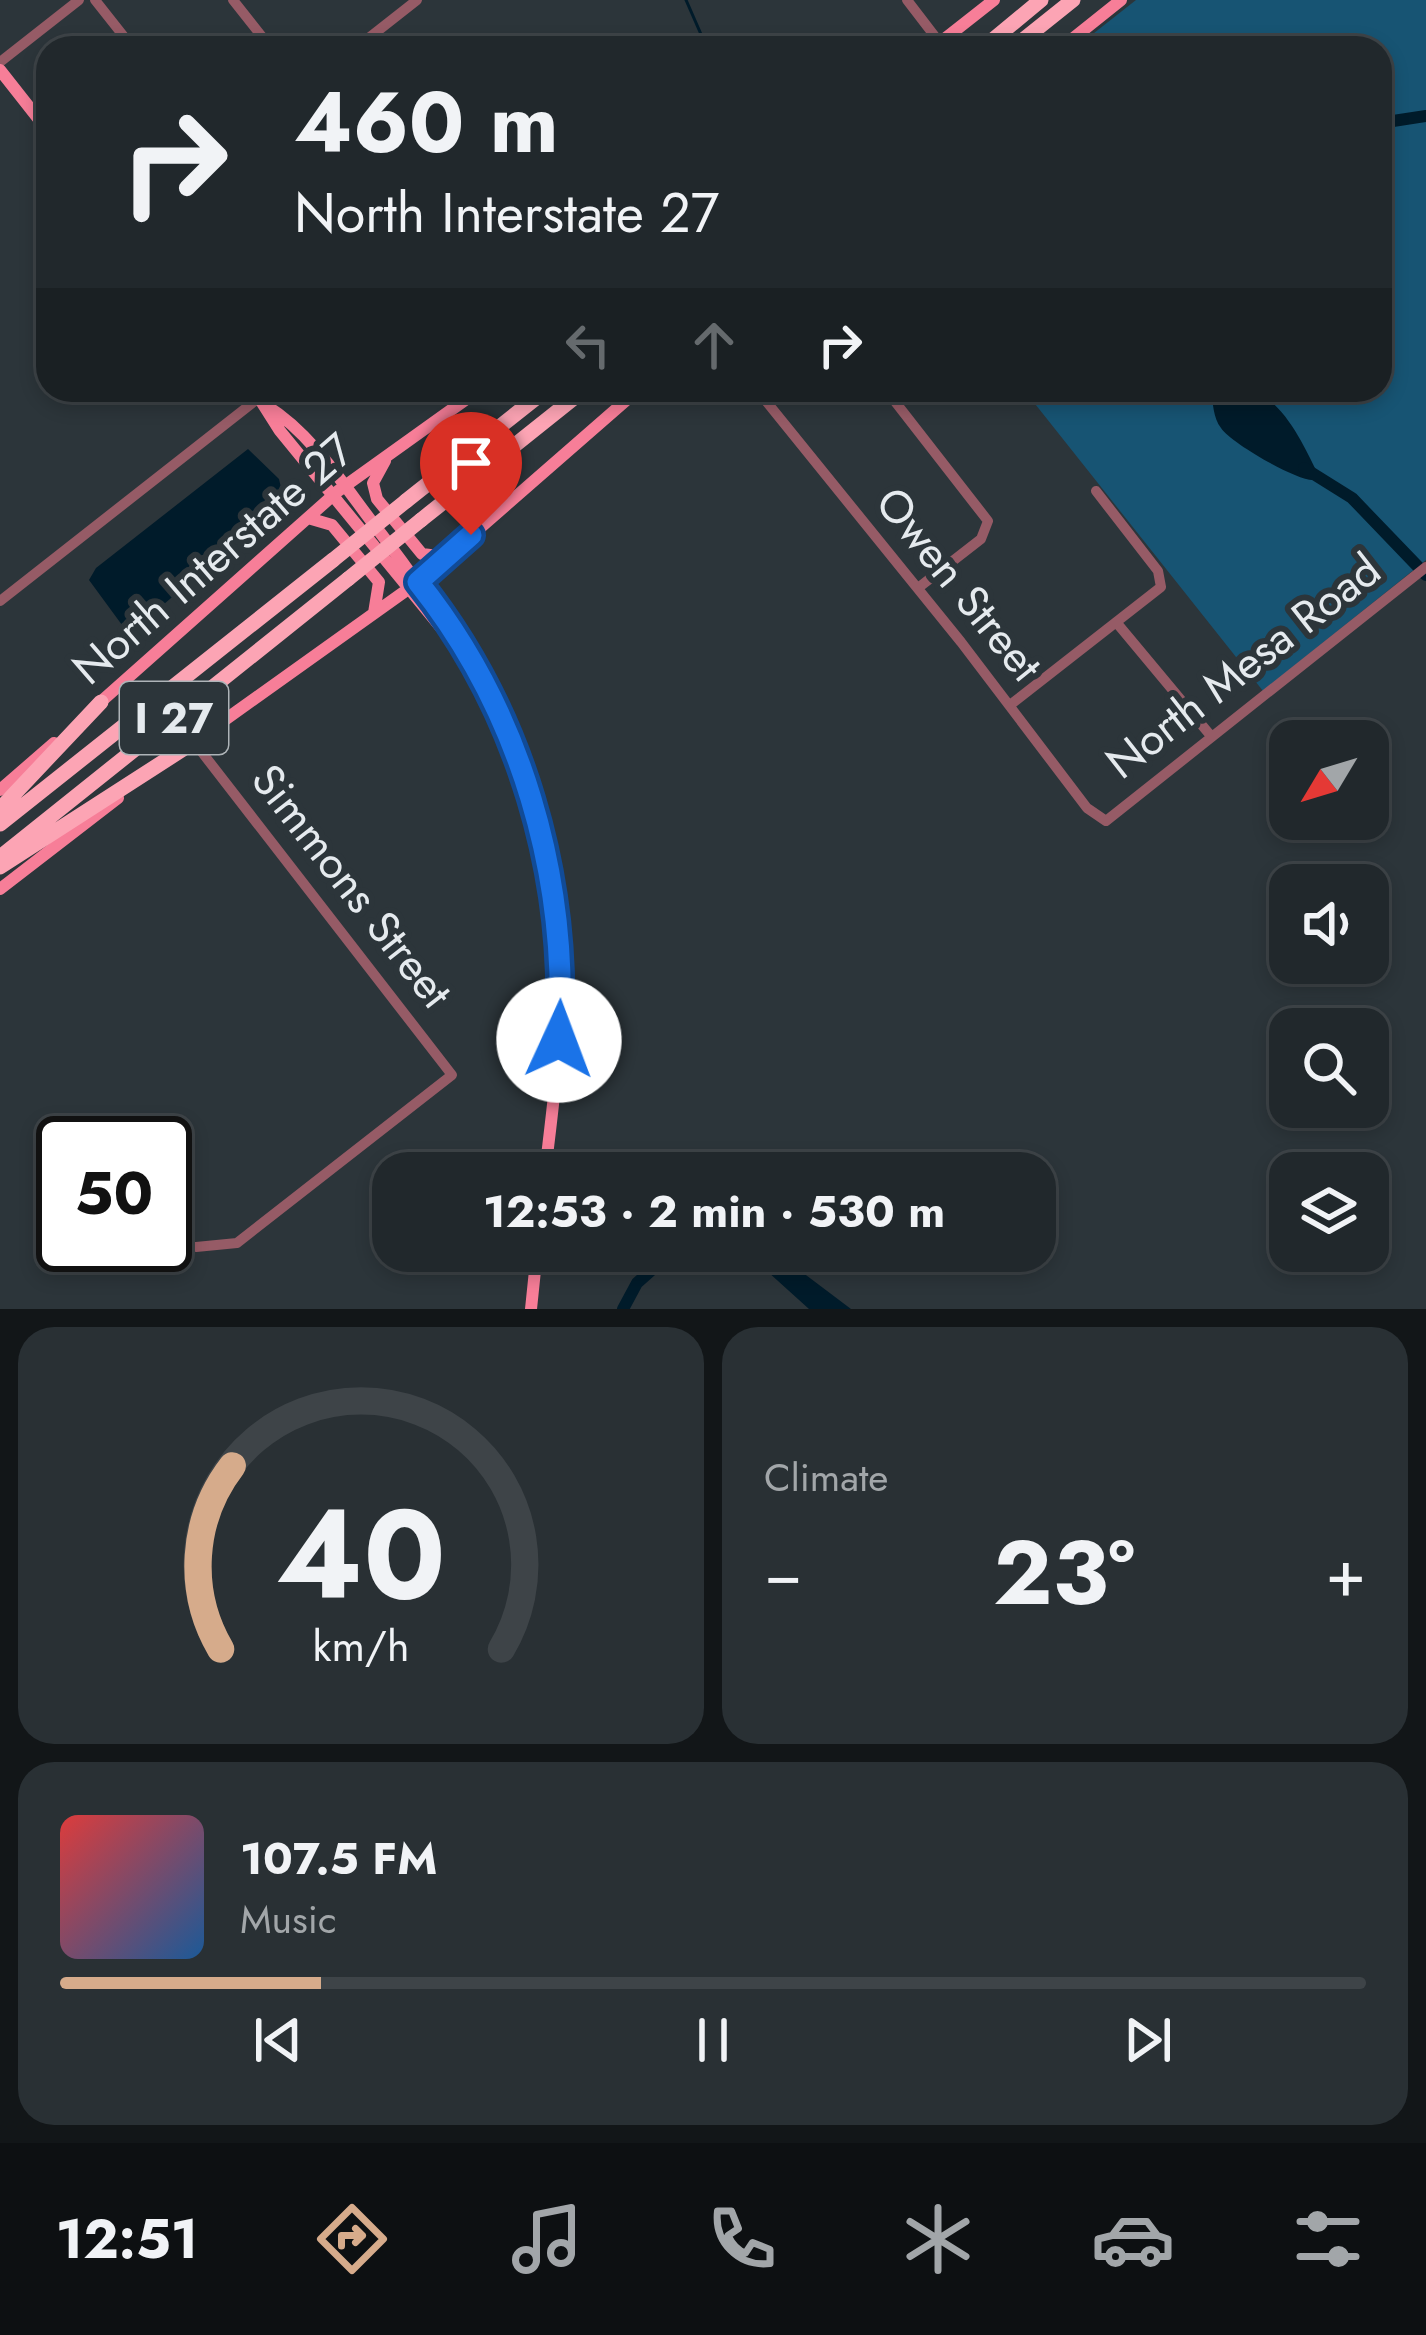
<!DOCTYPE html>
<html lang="en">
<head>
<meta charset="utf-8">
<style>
	:root { --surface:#21282c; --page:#293034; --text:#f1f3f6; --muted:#a2a6a9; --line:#3e4448; --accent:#d6ab8b }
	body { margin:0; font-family:Jost,sans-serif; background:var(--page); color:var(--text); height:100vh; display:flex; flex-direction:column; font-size:45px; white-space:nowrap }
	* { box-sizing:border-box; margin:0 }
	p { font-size:39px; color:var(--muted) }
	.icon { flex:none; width:66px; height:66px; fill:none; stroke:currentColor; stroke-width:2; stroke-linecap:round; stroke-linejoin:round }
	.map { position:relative; height:1309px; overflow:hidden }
	.side { display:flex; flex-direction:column; gap:18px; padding:18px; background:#121618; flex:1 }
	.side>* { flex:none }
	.guide { position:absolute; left:36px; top:36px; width:1356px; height:366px; border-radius:36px; box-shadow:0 6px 18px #0003,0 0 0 3px var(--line); background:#21282c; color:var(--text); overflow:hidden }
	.needle { width:78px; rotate:232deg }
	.tools { position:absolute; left:1269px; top:720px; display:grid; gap:24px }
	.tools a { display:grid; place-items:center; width:120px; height:120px; border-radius:24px; background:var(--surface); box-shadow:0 6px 18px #0003,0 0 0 3px var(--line); font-size:60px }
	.speed { position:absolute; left:36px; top:1116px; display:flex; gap:24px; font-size:60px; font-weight:700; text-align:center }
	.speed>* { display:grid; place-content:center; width:156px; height:156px; border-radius:50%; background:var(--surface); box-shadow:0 6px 18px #0003,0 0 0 3px var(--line); line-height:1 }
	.speed .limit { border:6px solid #111; border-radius:18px; background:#fff; color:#111 }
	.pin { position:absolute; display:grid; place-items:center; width:102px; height:102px; color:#fff; margin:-123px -51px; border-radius:50% 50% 50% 0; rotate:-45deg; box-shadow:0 0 12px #0007 }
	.pin .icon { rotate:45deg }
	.me { position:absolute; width:132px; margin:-66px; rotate:2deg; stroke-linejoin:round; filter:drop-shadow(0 0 9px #0008) }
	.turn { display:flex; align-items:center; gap:42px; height:252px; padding:0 60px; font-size:54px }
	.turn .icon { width:156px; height:156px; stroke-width:2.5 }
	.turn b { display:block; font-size:84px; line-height:102px }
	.lanes { display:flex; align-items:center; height:114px; padding:0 60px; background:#0003; justify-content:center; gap:60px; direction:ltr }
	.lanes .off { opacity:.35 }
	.big { font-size:90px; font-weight:700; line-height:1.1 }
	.side .tile { flex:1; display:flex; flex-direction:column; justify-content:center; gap:18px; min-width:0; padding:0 42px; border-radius:36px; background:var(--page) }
	.side .dial { align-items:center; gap:0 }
	.dial svg { height:312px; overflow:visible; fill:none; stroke:var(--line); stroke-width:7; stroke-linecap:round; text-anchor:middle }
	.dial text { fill:var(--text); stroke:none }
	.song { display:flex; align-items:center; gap:36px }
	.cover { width:144px; height:144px; border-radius:18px; background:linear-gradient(135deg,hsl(0 70% 55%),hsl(210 70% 35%)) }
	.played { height:12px; border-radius:6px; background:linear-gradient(90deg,var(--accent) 20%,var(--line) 20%) }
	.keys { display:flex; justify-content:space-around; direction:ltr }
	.heat { display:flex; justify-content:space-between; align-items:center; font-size:66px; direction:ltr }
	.side .tiles { flex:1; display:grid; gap:18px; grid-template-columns:1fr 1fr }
	.tile:last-child { grid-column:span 2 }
	.trip { position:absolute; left:372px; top:1152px; width:684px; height:120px; border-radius:36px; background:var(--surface); box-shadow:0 6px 18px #0003,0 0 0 3px var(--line); font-weight:700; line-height:120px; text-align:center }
	.tabs { display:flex; height:192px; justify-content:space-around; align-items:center; background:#0d1012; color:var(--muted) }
	.tabs .icon { width:84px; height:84px }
	.tabs .active { color:var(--accent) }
	.tabs b { font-size:54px; color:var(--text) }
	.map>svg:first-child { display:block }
	.green { fill:#175473 }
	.water { fill:#001b2a }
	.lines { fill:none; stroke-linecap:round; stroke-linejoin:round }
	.stream { stroke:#001b2a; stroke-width:3 }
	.river { stroke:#001b2a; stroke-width:12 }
	.minor { stroke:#965b66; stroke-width:10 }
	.major { stroke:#f77e98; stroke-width:12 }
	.highway { stroke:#fca4b4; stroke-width:15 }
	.highway-bridge { stroke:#fca4b4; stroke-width:15 }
	.route-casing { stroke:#114b97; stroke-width:30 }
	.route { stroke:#1a73e8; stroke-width:21 }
	.labels { text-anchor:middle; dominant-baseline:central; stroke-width:12; stroke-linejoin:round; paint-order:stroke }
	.shield { fill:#2c353a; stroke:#aeb4b8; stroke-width:3 }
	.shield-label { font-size:42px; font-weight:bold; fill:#e5eaee }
	.street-label { font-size:45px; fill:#e5eaee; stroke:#2c353a }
</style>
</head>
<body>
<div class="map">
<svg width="1426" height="1309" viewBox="0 0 1426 1309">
	<rect width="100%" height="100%" fill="#2c353a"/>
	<path class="green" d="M 1136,0 L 1426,0 L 1426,560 L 1263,691 L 1024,390 L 1380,390 L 1380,48 L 1075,48 Z"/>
	<path class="water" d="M 1211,390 C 1222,390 1240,387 1251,390 C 1284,401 1304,446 1317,472 L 1314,480 C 1298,482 1231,443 1221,428 C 1213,418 1213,402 1211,390 Z
		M 248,449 L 279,479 L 284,501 L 142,623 L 130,629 L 122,625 L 89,580 L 96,568 Z
		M 727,1251 L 751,1251 L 790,1263 L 851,1309 L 809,1309 L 757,1262 Z"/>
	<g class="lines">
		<path class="stream" d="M 686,0 L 707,48"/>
		<path class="river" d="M 1380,123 L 1426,116
			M 1304,468 L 1352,498 L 1426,575
			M 623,1309 L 637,1283 L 673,1251"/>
		<path class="minor" d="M 95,0 L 133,48
			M 233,0 L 271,48
			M 907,0 L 940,43
			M 356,48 L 417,0
			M 0,62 L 79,0
			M 757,390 L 961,642 L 1087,808 L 1106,821 L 1426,567
			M 886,390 L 988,521 L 981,539 L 918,588
			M 0,601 L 269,390
			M 1116,622 L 1211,736
			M 1010,705 L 1161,587 L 1158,571 L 1096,491
			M 194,742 L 452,1075 L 237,1243 L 196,1247"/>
		<path class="major" d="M 933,48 L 994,0
			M 1061,48 L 1121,0
			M 0,70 L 48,131
			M 254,390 L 280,431 L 456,646
			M 267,406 C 314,435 348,492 382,535 C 480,663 556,798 561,964 C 563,1034 553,1104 545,1173
			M 385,461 L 373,483 L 377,499 L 422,554 L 446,557
			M 308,518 L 332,525 L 379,582 L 374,613
			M 96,706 L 338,491 L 479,390
			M 187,747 L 418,582 L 638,390
			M 0,790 L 54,743
			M 0,889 L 118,798
			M 531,1309 L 537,1251"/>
		<path class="highway" d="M 983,48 L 1041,0
			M 1013,48 L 1073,0
			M 406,501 L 546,390
			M 421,520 L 584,390
			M 0,809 L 101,702
			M 0,824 L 333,560
			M 0,857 L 348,579
			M 0,867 L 194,742"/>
		<path class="highway-bridge" d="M 333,560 L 406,501
			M 348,579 L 421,520"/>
	</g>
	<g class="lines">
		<defs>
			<path id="route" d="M 471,535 L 418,582 C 521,711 569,877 559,1040"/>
		</defs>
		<use href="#route" class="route-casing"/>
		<use href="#route" class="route"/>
	</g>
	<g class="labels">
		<rect class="shield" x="120" y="682" width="108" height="72" rx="9"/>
		<g class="shield-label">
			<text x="174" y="718">I 27</text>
		</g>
		<g class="street-label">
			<text transform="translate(213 559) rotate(-41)">North Interstate 27</text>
			<text transform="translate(959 584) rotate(51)">Owen Street</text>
			<text transform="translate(1243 666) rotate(-38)">North Mesa Road</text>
			<text transform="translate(352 886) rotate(52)">Simmons Street</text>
		</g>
	</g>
</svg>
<div class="tools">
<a><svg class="needle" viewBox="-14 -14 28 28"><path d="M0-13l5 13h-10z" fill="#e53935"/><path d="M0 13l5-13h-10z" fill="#a2a6a9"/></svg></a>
<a><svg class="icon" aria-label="sound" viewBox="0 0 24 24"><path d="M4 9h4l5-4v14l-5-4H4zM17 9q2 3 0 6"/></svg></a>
<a><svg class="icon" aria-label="search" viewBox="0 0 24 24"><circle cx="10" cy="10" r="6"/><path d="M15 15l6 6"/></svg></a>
<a><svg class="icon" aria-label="layers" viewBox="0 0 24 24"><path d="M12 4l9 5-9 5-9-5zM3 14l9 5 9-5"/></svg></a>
</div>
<div class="speed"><div class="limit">50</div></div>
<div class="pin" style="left:471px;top:535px;background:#d93025"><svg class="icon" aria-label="arrive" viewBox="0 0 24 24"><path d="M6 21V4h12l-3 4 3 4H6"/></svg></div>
<svg class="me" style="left:559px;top:1040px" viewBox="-20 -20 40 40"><circle r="19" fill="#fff"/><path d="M0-13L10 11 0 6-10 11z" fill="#1a73e8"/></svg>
<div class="trip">12:53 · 2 min · 530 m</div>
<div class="guide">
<div class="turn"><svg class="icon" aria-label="right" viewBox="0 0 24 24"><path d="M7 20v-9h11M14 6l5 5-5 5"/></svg><div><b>460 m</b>North Interstate 27</div></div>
<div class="lanes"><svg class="icon off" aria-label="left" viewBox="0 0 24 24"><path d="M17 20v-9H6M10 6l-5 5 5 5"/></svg><svg class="icon off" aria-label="ahead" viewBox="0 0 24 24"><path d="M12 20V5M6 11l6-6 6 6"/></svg><svg class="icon" aria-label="right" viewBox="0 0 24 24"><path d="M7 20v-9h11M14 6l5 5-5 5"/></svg></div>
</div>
</div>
<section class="side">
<div class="tiles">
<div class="tile dial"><svg viewBox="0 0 100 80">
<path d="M14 69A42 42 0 1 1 86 69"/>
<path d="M14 69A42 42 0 0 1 17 22" stroke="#d6ab8b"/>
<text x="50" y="56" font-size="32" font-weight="700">40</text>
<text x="50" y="72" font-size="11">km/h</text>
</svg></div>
<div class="tile"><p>Climate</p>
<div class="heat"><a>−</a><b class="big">23°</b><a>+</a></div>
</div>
<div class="tile">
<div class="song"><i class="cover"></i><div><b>107.5 FM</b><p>Music</p></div></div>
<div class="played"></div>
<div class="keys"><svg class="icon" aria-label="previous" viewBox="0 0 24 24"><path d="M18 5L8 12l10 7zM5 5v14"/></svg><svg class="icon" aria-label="pause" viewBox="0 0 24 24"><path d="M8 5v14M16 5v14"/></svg><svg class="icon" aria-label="next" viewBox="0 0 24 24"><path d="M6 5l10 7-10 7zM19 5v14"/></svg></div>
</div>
</div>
</section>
<nav class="tabs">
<b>12:51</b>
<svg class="icon active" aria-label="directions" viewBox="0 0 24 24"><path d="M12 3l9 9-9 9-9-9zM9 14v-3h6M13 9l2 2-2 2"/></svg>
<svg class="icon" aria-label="music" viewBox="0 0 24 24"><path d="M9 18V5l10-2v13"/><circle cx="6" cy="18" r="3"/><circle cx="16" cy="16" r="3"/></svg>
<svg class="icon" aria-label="phone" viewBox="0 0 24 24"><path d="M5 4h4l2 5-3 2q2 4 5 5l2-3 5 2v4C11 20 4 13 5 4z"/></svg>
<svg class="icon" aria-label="climate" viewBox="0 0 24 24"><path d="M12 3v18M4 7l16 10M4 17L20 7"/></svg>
<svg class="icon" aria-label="car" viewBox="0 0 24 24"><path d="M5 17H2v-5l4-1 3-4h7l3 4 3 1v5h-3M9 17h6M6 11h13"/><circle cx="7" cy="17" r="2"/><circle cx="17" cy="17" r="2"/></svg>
<svg class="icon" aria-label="filters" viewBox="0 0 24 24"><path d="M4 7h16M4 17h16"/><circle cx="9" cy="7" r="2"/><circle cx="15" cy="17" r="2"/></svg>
</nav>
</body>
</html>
